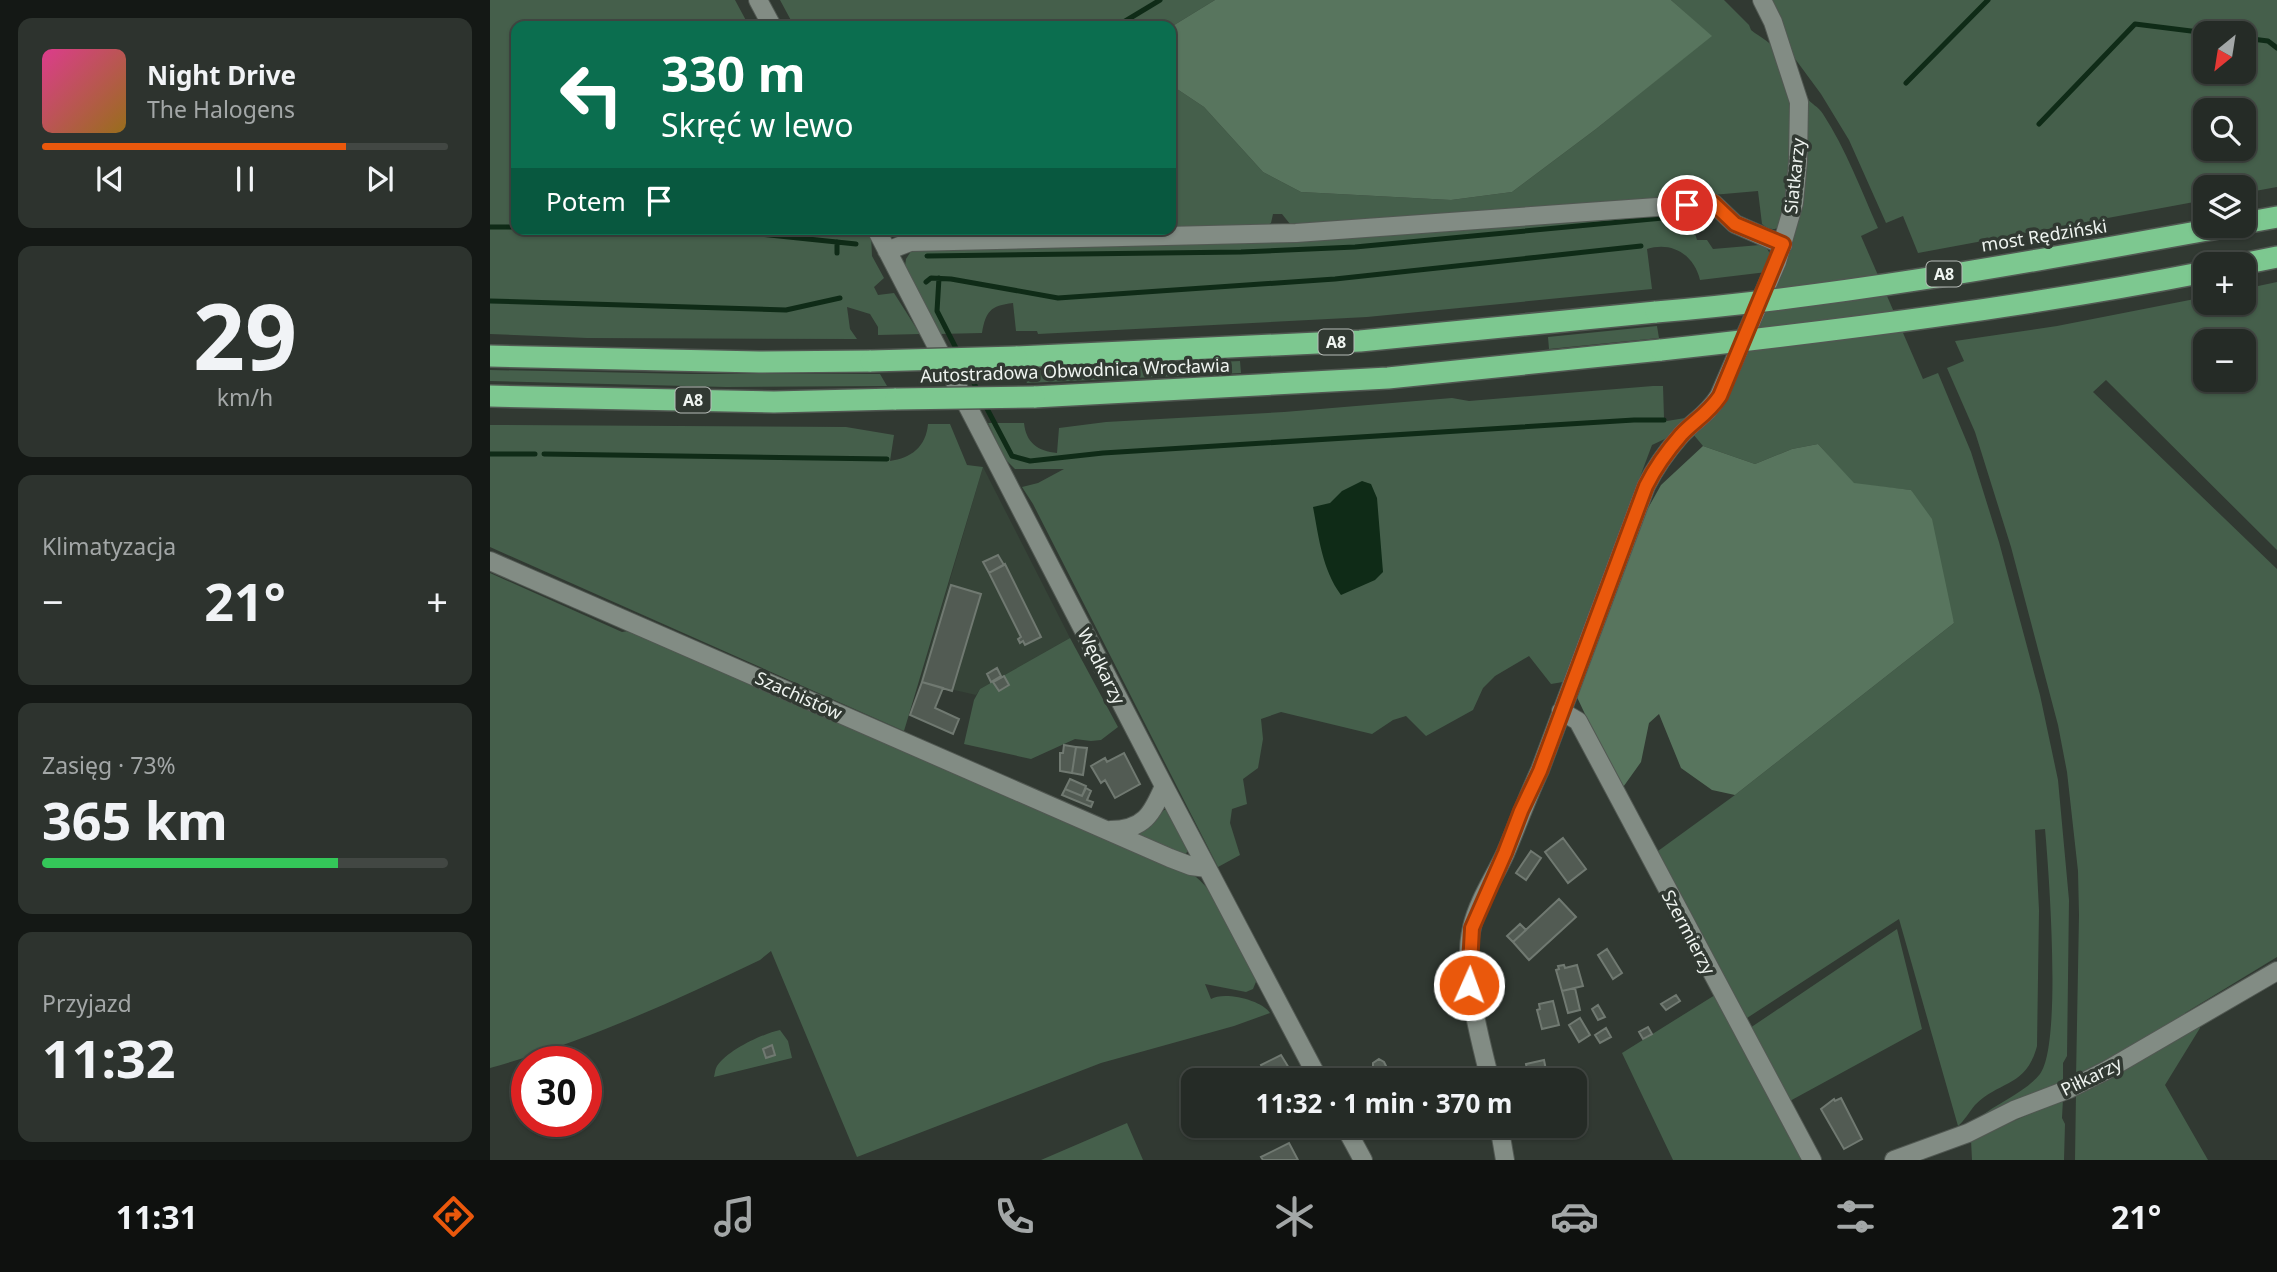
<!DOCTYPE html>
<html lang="pl">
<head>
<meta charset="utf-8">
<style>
	:root { --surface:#252b26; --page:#2d332e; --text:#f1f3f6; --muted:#a3a7a7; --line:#424743; --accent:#ea580c }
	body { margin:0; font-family:"Noto Sans",sans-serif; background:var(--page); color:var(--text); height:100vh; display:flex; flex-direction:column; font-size:26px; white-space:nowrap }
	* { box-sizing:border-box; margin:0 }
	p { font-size:23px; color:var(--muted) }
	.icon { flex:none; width:38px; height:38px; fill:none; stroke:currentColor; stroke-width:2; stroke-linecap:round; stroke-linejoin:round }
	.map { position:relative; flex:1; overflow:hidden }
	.panel { display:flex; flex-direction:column; gap:18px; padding:18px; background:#141815; width:490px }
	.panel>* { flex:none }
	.hud { position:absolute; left:21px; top:21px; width:665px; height:214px; border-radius:14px; box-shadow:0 2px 5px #0004,0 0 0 2px var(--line); background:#0b6e4f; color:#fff; overflow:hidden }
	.needle { width:46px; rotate:210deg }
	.controls { position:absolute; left:1703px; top:21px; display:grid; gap:14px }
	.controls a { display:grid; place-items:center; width:63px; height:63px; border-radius:14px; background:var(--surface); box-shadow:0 2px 5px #0004,0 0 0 2px var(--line); font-size:35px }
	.speed { position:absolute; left:21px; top:1046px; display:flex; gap:14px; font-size:35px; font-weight:700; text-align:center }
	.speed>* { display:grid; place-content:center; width:91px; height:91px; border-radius:50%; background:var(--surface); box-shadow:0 2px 5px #0004,0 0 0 2px var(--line); line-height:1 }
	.speed .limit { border:10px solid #d22; background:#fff; color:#111 }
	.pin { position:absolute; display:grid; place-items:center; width:60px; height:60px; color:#fff; margin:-30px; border:4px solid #fff; border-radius:50%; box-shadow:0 2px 7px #0007 }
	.me { position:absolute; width:77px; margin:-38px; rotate:2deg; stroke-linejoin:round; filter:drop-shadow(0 0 5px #0008) }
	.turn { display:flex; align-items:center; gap:24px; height:147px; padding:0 35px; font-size:32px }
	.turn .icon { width:91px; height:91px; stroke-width:2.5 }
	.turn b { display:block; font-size:49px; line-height:60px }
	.then { display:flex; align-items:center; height:66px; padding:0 35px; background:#0003; gap:14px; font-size:26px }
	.big { font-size:52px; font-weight:700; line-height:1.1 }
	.panel .card { flex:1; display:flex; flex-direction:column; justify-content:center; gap:10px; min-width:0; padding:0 24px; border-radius:14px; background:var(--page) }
	.panel .dial { align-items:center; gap:0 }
	.dial b { font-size:91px; line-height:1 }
	.song { display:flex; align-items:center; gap:21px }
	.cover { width:84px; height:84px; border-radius:10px; background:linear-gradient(135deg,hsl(330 70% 55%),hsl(40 70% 35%)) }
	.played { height:7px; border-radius:4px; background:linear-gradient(90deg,var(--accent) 75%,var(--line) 75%) }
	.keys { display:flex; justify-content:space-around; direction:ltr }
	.heat { display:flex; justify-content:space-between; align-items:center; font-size:38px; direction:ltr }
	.charge { height:10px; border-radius:5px; background:linear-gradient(90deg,#34c759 73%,var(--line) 0) }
	.trip { position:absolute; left:691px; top:1068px; width:406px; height:70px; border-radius:14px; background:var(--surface); box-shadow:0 2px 5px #0004,0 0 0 2px var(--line); font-weight:700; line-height:70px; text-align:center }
	.tab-bar { display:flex; height:112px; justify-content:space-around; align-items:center; background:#0f110f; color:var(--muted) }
	.tab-bar .icon { width:49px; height:49px }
	.tab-bar .selected { color:var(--accent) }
	.tab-bar b { font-size:32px; color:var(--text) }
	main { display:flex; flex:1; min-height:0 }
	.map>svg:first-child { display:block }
	.built { fill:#364438 }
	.green { fill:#455f4b; fill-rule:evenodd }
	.forest { fill:#58755e }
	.water { fill:#0f2b17 }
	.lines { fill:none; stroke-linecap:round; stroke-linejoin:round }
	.stream { stroke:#0f2b17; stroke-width:5 }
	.building { fill:#525b53; stroke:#707971; stroke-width:2 }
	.minor-casing { stroke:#515852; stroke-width:20 }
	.highway-casing { stroke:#515852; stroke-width:24 }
	.minor { stroke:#828c84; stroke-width:18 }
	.highway { stroke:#7dc890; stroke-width:21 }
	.highway-bridge-casing { stroke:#515852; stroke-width:24; stroke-linecap:butt }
	.highway-bridge { stroke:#7dc890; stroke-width:21 }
	.route-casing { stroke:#983908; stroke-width:18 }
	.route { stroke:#ea580c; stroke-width:12 }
	.labels { text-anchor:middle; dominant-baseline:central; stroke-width:7; stroke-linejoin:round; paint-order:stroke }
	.shield { fill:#313932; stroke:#b6bcb7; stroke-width:2 }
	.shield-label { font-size:16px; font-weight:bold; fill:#eff4f0 }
	.street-label { font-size:18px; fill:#eff4f0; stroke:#313932 }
</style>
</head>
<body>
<main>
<section class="panel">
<div class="card">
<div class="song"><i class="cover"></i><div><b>Night Drive</b><p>The Halogens</p></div></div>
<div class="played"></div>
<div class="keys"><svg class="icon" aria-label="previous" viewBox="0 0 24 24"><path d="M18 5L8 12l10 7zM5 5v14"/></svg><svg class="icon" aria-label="pause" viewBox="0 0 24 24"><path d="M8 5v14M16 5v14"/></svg><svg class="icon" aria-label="next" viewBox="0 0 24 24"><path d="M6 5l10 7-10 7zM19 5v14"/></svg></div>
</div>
<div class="card dial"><b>29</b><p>km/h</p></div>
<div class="card"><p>Klimatyzacja</p>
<div class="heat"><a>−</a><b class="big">21°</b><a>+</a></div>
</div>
<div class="card"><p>Zasięg · 73%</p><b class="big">365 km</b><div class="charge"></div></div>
<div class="card"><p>Przyjazd</p><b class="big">11:32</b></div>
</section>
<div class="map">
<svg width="1787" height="1160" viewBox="0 0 1787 1160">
	<rect width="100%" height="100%" fill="#313932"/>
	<path class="built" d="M 493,467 L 580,638 L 490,689 L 486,695 L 430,682 Z"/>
	<path class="green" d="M 0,0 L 245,0 L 259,26 L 26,26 L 26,229 L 377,229 L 381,235 L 382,256 L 394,278 L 384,287 L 388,295 L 404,293 L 430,334 L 388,335 L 388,327 L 380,314 L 357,307 L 360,329 L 367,339 L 97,338 L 0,334 Z
		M 290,0 L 725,0 L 681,27 L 304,26 Z
		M 1181,0 L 1234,0 L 1259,25 L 1261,30 C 1271,38 1283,43 1290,55 C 1315,101 1303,158 1299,208 C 1296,222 1287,237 1272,224 L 1268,191 L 936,220 L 806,227 L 800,224 L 792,214 L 783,214 L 781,223 L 775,227 L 419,234 L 421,229 L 681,229 L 681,85 L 714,107 L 773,172 L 811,192 L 961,200 L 1022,192 L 1106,129 L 1221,36 Z
		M 1276,0 L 1787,0 L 1787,187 L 1754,193 L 1754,187 L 1715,187 L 1715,200 L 1428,253 L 1413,216 L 1396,223 L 1359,140 L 1331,94 L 1303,56 ZM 1715,33 L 1754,33 L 1754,72 L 1715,72 ZM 1715,110 L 1754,110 L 1754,149 L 1715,149 Z
		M 1309,79 C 1314,87 1315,93 1318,99 C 1321,104 1328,106 1333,114 C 1356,149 1371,190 1388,228 L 1371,236 L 1433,379 L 1448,373 L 1481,452 L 1509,542 L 1550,695 L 1568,780 L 1579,900 L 1577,1056 L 1573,1063 L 1573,1086 L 1489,1118 C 1507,1103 1536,1092 1550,1074 C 1572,1045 1559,872 1555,829 L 1545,830 L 1549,910 L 1547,1046 C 1536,1088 1510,1080 1485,1105 C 1479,1112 1475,1120 1468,1126 L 1409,919 L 1257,1018 L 1168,851 L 1245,795 L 1464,623 L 1421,490 L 1364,484 L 1328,444 L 1302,449 L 1265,464 L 1213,446 L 1203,434 L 1293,260 Z
		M 1216,212 L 1220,223 L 1214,231 L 1205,233 L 1207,240 L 1217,240 L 1223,249 L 1270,245 L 1276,247 L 1282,257 L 1277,272 L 1210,280 C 1204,254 1181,241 1157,249 L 1162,289 L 877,317 L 548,334 L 547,331 L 526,331 L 523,303 C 500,306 496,311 492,333 L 449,334 L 415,266 L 416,259 L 423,248 Z
		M 1787,282 L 1787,550 L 1616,380 L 1603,392 L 1787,569 L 1787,957 L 1695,1013 L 1696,1017 L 1586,1078 L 1589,915 L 1588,871 L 1577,772 L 1568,725 L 1521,547 L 1485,432 L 1457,368 L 1474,361 L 1465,341 L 1567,326 L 1715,297 L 1715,303 L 1754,303 L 1754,289 ZM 1715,341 L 1754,341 L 1754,380 L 1715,380 Z
		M 1167,326 L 1169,338 L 1059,349 L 1058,337 Z
		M 750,361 L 751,373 L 537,383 L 532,371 Z
		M 0,370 L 201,374 L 390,374 L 397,386 L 236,387 L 0,381 Z
		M 1163,386 L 1173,386 L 1174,418 L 1177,421 L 1195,418 L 1214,408 L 1179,437 L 1162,445 L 1073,682 L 1061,684 L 1039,656 L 1005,676 L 993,688 L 983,710 L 936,736 L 916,716 L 903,720 L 882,734 L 791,712 L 771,719 L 773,739 L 768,768 L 753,779 L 757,804 L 742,809 L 740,823 L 750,855 L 728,867 L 543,504 L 532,487 L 548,483 L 574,469 L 525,469 L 515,459 L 498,423 L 534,423 C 536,443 548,451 567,453 L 569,428 L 616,422 L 794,412 L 962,398 L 979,401 Z
		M 438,424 L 460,424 L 477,465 L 493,467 L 414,731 L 0,547 L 0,425 L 356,427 L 404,435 L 400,461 C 421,458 436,447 438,424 Z
		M 0,573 L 132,632 L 138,631 L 698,871 C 731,892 749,943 768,977 L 763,989 L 756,992 L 715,984 L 721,999 C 734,991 772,1000 780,1013 L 744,1026 L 611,1063 L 367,1157 L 281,951 L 270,960 C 183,1002 94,1042 0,1068 Z
		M 580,638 L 628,727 L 611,740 L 601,741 L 585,739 L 541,759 L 474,744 L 484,700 L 490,689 Z
		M 674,810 L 678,810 L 699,849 L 695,855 L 649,836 L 649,832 L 663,822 Z
		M 1407,929 L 1432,1029 L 1298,1102 L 1260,1028 Z
		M 1225,995 L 1314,1160 L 1183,1160 L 1132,1053 Z
		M 1708,1025 L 1710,1028 L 1675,1085 L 1718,1160 L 1585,1160 L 1586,1093 Z
		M 290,1030 L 298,1041 L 302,1058 L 224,1077 C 225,1073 225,1069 227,1066 C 238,1050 272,1034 290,1030 Z
		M 1573,1099 L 1572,1118 L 1575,1124 L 1574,1160 L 1482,1160 L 1481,1140 Z
		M 637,1123 L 653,1160 L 551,1160 Z"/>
	<path class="forest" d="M 725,0 L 1181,0 L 1222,36 L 1106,129 L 1022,192 L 961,200 L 811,192 L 773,172 L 714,107 L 681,85 L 681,27 Z
		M 1328,444 L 1364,483 L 1421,490 L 1442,519 L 1464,623 L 1245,795 L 1222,790 L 1191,768 L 1169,714 L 1159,723 L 1151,762 L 1131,790 L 1085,693 L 1152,519 L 1171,485 L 1213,446 L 1265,464 L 1302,449 Z"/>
	<path class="water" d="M 872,481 L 881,484 L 887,498 L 893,572 L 885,580 L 851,595 C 832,569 829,538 823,507 L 840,503 L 852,491 Z"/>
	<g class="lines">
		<path class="stream" d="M 627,26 L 670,0
			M 1754,38 L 1778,41 L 1787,48
			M 1416,83 L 1498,0
			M 1549,124 L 1645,24 L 1717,33
			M 0,227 L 26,227
			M 220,229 L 366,244
			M 347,253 L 347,242
			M 437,256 L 751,252 L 865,247 L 1205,215
			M 449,278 L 447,311 L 469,354
			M 436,282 L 441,278 L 461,279 L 568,298 L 845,279 L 1151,246
			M 0,301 L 296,310 L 350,298
			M 473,362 L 488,391
			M 494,403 L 522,456 L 540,461 L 613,453 L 1144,420 L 1174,420
			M 0,454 L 45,454
			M 54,454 L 397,459"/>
	</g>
	<path class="building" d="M 508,555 L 514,565 L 499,573 L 493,562 Z
		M 515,564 L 551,637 L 535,645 L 533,641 L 530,643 L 528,639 L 531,637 L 499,573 Z
		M 461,585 L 491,594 L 462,691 L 432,682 Z
		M 507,668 L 511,676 L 501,682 L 497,674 Z
		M 514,676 L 519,685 L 509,691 L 503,682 Z
		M 432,682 L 453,688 L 445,708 L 469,719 L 463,734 L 420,715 Z
		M 574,745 L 586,747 L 582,773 L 570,771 L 570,753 L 573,753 Z
		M 586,747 L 597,748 L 593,775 L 582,773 Z
		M 634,753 L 650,784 L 625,798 L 615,780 L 611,783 L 601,766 L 615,758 L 617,762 Z
		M 580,779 L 596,786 L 592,796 L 575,789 Z
		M 596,788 L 601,791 L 597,800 L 603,802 L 601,807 L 572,795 L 575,789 L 592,796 Z
		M 1073,838 L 1096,869 L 1078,883 L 1055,852 Z
		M 1041,851 L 1051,858 L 1036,880 L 1026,873 Z
		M 1069,899 L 1086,917 L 1039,960 L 1023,942 Z
		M 1030,924 L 1036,930 L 1023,942 L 1017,936 Z
		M 1117,949 L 1132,973 L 1123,979 L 1108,955 Z
		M 1074,965 L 1075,968 L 1087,965 L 1093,986 L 1072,991 L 1066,970 L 1069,969 L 1068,966 Z
		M 1085,988 L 1090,1010 L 1078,1013 L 1072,991 Z
		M 1186,995 L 1190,1001 L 1176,1010 L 1171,1004 Z
		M 1063,1001 L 1069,1025 L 1052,1029 L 1047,1010 L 1050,1009 L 1049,1004 Z
		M 1108,1005 L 1115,1017 L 1108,1020 L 1102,1009 Z
		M 1090,1018 L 1100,1035 L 1089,1042 L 1079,1025 Z
		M 1158,1027 L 1162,1034 L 1153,1039 L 1149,1032 Z
		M 1116,1028 L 1121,1037 L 1110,1043 L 1105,1035 Z
		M 282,1045 L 285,1055 L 276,1058 L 273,1049 Z
		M 791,1055 L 799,1068 L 778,1079 L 771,1065 Z
		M 889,1059 L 894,1062 L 903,1080 L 875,1080 L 871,1073 L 883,1067 L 883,1063 Z
		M 1054,1060 L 1058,1080 L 1039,1080 L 1036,1064 Z
		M 1351,1098 L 1372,1139 L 1354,1149 L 1331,1109 L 1344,1099 L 1345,1101 Z
		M 1085,1111 L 1089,1127 L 1074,1130 L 1073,1125 L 1085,1125 Z
		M 799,1143 L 808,1160 L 773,1160 L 771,1157 Z"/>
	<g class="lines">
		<defs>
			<path id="minor" d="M 268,0 L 282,26
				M 386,229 L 674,786 L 829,1080
				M 397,251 L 420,242 L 806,233 L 1223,203 L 1245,224 L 1293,245
				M 0,561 L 680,858 L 701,866 L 717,868
				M 1071,711 L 1088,721 L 1322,1160
				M 620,830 C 654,830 662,814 674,786
				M 1000,1080 C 989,1033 971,975 982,927 C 988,901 1004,878 1015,854 C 1027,826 1037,798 1050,770 L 1156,486 C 1165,468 1177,451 1191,435 C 1205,420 1217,415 1229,396 L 1287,262 L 1304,203 L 1308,162 L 1309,102 L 1283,22 L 1272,0
				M 854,1125 L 873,1160
				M 1009,1125 L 1015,1160
				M 1404,1160 L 1478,1133 L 1524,1110 L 1579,1089 L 1617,1070 L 1787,971"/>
			<path id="highway" d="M 1754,223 L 1787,217
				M 1752,264 L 1787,257
				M 0,356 L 269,362 L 381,361
				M 526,357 L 870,341 L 1166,312
				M 0,396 L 284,402 L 406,399
				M 544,397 L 898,378 L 1171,350"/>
		</defs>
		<use href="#minor" class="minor-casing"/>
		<use href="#highway" class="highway-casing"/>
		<use href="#minor" class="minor"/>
		<use href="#highway" class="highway"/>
		<defs>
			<path id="highway-bridge" d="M 1166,312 C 1358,296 1550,260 1740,226
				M 1171,350 C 1353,330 1535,307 1715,272
				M 381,361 L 526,357
				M 406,399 L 544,397"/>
		</defs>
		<use href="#highway-bridge" class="highway-bridge-casing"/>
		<use href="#highway-bridge" class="highway-bridge"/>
	</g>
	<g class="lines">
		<defs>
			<path id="route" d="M 979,985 L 982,928 L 1015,853 L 1031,811 L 1050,771 L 1156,486 C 1165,468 1177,451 1191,435 C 1205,420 1217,415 1230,396 L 1293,244 L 1245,224 L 1223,203 L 1197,205"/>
		</defs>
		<use href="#route" class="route-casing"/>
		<use href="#route" class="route"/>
	</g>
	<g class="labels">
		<g class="shield">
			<rect x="1436.5" y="261.5" width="35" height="25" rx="5"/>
			<rect x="828.5" y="329.5" width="35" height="25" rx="5"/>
			<rect x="185.5" y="387.5" width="35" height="25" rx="5"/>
		</g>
		<g class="shield-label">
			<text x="1454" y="274">A8</text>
			<text x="846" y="342">A8</text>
			<text x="203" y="400">A8</text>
		</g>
		<g class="street-label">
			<text transform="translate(1304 176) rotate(-84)">Siatkarzy</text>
			<text transform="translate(1554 235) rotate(-9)">most Rędziński</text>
			<text transform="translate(585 370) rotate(-2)">Autostradowa Obwodnica Wrocławia</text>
			<text transform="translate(612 666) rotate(63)">Wędkarzy</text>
			<text transform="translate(309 695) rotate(24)">Szachistów</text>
			<text transform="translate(1199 932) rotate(62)">Szermierzy</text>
			<text transform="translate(1601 1076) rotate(-26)">Piłkarzy</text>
		</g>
	</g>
</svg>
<div class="controls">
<a><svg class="needle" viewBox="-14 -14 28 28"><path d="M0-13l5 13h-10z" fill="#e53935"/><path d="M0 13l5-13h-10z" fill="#a3a7a7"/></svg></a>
<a><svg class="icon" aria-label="search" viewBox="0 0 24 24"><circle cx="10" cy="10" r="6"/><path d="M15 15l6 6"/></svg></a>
<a><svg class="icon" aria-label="layers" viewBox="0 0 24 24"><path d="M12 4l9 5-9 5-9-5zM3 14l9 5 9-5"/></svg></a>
<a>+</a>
<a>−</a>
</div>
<div class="speed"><div class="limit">30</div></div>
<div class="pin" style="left:1197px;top:205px;background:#d93025"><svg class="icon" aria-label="arrive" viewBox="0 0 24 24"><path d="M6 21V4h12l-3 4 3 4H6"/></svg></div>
<svg class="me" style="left:979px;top:985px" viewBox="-20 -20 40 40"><circle r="17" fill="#ea580c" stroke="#fff" stroke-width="3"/><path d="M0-11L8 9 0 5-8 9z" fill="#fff"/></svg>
<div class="trip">11:32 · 1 min · 370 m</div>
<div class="hud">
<div class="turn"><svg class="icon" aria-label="left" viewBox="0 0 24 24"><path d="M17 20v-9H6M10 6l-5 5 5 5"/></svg><div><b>330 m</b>Skręć w lewo</div></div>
<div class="then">Potem<svg class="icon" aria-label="arrive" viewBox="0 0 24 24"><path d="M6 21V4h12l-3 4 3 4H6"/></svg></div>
</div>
</div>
</main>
<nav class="tab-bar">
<b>11:31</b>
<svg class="icon selected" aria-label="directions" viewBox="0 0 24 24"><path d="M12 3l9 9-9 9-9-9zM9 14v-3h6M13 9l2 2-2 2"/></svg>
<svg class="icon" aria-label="music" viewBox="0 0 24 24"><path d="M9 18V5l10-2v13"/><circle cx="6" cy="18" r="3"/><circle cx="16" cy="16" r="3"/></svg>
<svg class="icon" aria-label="phone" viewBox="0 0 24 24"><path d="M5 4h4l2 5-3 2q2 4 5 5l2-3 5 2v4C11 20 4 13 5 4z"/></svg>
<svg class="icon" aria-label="climate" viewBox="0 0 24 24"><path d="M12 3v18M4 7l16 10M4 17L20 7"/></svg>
<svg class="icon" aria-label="car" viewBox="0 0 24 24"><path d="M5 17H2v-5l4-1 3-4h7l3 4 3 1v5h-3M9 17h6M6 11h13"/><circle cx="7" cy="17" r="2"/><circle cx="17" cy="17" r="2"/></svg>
<svg class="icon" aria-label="filters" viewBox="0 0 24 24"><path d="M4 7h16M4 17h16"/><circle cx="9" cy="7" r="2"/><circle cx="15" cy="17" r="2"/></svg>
<b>21°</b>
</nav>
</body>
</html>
